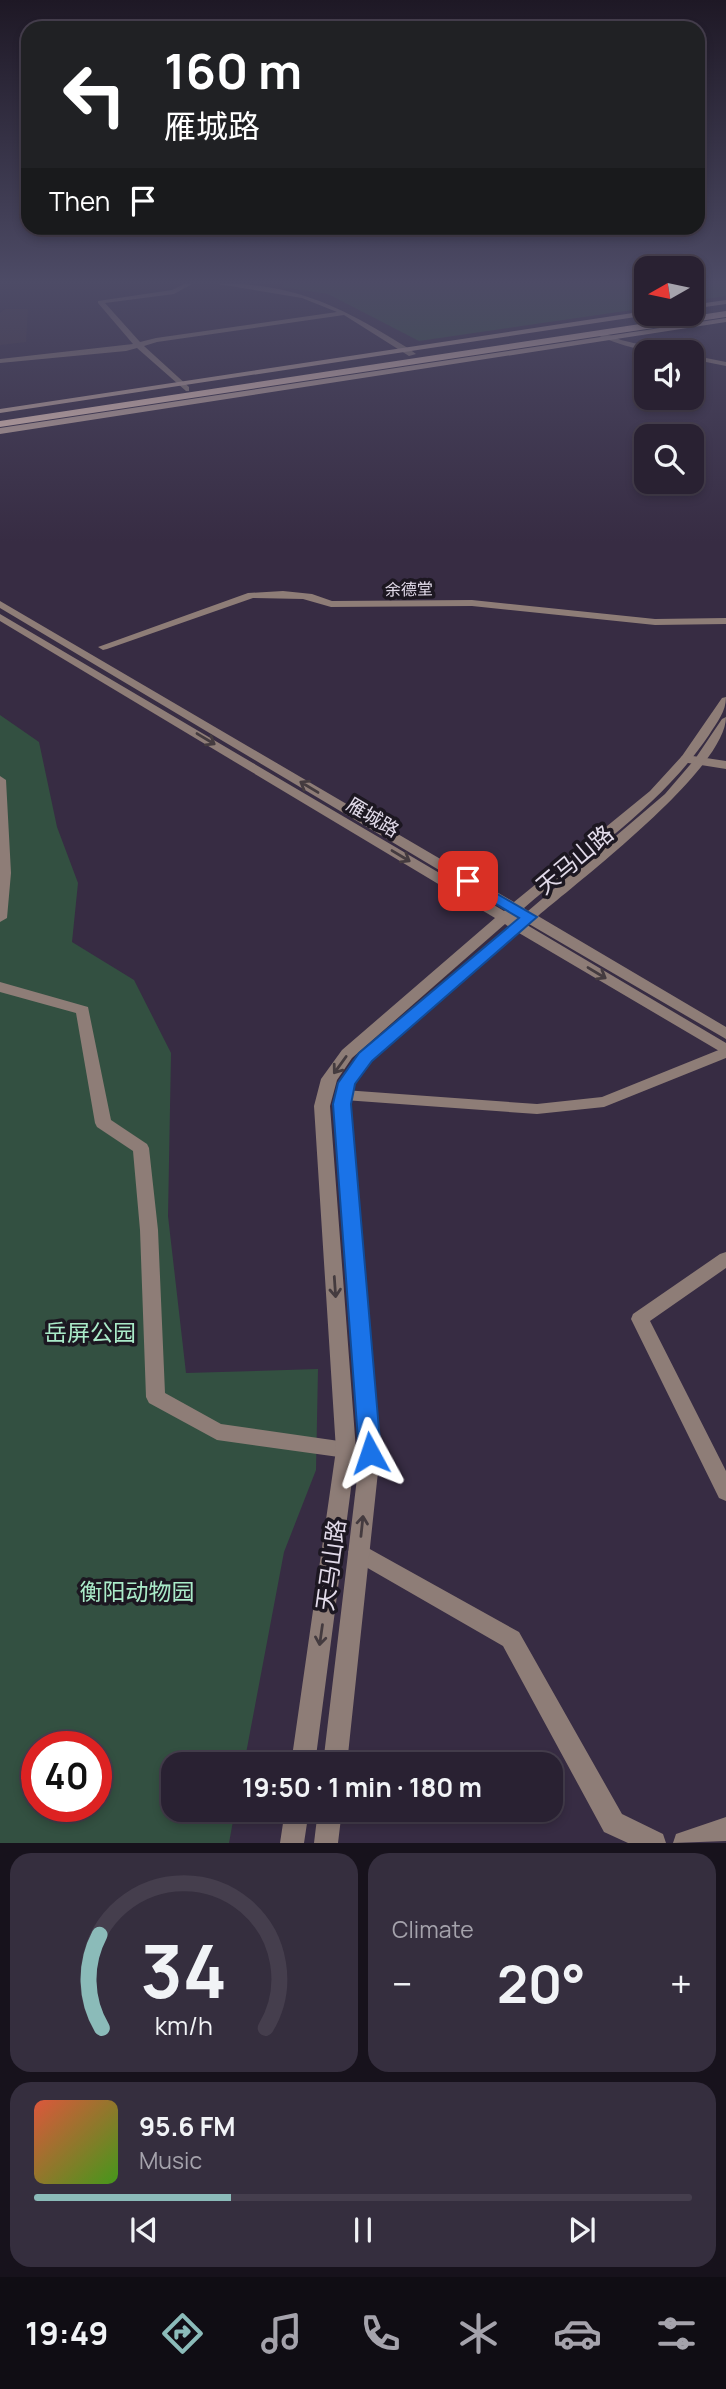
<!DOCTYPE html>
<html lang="en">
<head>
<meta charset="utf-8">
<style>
	:root { --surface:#292132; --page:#352e3e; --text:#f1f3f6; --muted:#a5a3ac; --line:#453e4d; --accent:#8bbbb9 }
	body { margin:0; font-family:Manrope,"Noto Sans SC",sans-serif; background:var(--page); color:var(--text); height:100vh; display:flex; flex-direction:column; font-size:26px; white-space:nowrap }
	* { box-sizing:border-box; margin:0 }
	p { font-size:23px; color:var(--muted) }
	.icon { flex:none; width:38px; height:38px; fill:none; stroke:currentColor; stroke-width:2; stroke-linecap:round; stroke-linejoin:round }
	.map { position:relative; height:1843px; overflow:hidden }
	.side { display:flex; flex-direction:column; gap:10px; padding:10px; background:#17121c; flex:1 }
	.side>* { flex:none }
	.guide { position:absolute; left:21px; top:21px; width:684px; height:214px; border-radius:21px; box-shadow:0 4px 10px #0003,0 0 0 2px var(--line); background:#202124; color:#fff; overflow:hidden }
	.needle { width:46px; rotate:261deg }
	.fabs { position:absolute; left:634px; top:256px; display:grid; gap:14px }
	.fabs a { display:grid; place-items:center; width:70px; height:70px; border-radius:14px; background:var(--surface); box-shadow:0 4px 10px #0003,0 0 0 2px var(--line); font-size:35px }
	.speed { position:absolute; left:21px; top:1731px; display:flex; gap:14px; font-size:35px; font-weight:700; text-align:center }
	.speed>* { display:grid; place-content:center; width:91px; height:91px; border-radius:50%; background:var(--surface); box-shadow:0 4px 10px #0003,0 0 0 2px var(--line); line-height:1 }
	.speed .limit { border:10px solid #d22; background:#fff; color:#111 }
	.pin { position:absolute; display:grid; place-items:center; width:60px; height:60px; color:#fff; margin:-30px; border-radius:14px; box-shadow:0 4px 10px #0006 }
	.me { position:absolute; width:77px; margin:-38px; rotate:355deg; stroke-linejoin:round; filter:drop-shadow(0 0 5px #0008) }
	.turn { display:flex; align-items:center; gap:24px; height:147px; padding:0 28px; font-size:32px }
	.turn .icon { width:91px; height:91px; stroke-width:2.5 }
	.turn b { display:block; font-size:49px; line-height:60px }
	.then { display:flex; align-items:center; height:66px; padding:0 28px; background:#0003; gap:14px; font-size:26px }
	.big { font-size:52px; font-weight:700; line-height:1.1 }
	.side .tile { flex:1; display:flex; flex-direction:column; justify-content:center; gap:10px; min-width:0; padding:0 24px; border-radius:21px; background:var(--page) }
	.side .dial { align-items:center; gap:0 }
	.dial svg { height:182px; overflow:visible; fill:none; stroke:var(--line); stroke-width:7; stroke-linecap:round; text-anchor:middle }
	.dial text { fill:var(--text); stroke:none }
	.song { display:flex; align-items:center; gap:21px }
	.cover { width:84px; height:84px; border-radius:10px; background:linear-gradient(135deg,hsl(10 70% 55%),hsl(100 70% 35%)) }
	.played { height:7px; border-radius:4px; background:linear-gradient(90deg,var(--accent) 30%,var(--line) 30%) }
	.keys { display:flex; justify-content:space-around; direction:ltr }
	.heat { display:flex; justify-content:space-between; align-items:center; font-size:38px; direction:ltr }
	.side .tiles { flex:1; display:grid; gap:10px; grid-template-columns:1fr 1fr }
	.tile:last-child { grid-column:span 2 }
	.trip { position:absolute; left:161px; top:1752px; width:402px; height:70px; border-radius:21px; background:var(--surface); box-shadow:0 4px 10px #0003,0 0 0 2px var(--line); font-weight:700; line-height:70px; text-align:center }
	.tabs { display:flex; height:112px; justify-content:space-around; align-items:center; background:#100d14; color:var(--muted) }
	.tabs .icon { width:49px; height:49px }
	.tabs .active { color:var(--accent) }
	.tabs b { font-size:32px; color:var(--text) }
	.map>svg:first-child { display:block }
	.education { fill:#413443 }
	.green { fill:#335041; fill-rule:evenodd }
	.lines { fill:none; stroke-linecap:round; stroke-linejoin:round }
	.service { fill:#8e7d77; fill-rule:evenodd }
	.minor { fill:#8e7d77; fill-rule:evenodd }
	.tertiary { fill:#8e7d77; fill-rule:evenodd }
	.secondary { fill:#c2a89e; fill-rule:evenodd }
	.primary { fill:#ebc9bb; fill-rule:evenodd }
	.oneway { stroke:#443b3f }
	.route { fill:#1a73e8; stroke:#114b97; stroke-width:2 }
	.labels { text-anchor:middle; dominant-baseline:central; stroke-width:7; stroke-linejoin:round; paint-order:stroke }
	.far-street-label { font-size:16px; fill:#e2dbea; stroke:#1c1721 }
	.street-label { font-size:19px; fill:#e2dbea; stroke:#1c1721 }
	.near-street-label { font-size:23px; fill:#e2dbea; stroke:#1c1721 }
	.near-park-label { font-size:23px; fill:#aaebc9; stroke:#1c1721 }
</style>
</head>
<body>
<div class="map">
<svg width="726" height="1843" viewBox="0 0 726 1843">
	<rect width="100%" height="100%" fill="#372c43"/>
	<path class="education" d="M 5,309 L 28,309 L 26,342 L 0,345 L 0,313 Z"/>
	<path class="green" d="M 284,284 L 646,284 L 646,308 L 419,341 L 328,294 L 281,287 Z
		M 691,284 L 726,284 L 726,296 L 691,301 Z
		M 0,715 L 39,742 L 57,827 L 78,883 L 72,942 L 134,980 L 171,1053 L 168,1216 L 186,1373 L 318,1369 L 316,1470 L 284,1552 L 244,1764 L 173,1764 L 173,1810 L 235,1810 L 229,1843 L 0,1843 ZM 37,1746 L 96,1746 L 96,1806 L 37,1806 Z"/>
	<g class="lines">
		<path class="service" d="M 283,591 L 312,594 L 332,601 L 472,600 L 655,619 L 726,618 L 726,624 L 655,625 L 472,606 L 331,607 L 303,599 L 253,598 L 107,649 L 103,650 L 98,647 L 248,593 Z
			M 0,776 L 6,780 L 11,873 L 7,918 L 0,922 Z
			M 0,982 L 88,1007 L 111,1120 L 147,1144 L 149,1148 L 158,1230 L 165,1393 L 221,1424 L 346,1442 L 353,1444 L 356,1450 L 353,1456 L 346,1458 L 217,1440 L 149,1403 L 146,1397 L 140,1230 L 133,1151 L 97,1127 L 95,1123 L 76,1013 L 0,992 Z
			M 726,1047 L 726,1058 L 604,1107 L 537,1114 L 344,1100 L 338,1099 L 336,1095 L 338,1091 L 344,1090 L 537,1104 L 602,1097 Z
			M 726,1252 L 726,1268 L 650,1321 L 726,1471 L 726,1501 L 719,1498 L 631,1319 L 633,1314 L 720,1254 Z
			M 359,1543 L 519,1632 L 622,1814 L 663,1834 L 666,1843 L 628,1843 L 604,1832 L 503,1646 L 352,1559 L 348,1552 L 352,1545 Z
			M 726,1817 L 726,1841 L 673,1843 L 676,1834 Z"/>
		<path class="minor" d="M 184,284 L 192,284 L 174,294 L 105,303 L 140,342 L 156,338 L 337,312 L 302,298 L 218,284 C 281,282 330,301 383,333 C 394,340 406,346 416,354 L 409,356 L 344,315 L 157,342 L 144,346 L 189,387 L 189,391 L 186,391 L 137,348 L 126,351 L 0,363 L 0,359 L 133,344 L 98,303 L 98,301 L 172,290 Z
			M 600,331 L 621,340 L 671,352 C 645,352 621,346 597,335 L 596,333 Z
			M 691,355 L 726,362 L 726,366 L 691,359 Z
			M 686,755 L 726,761 L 726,769 L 682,762 L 680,759 L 682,756 Z"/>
		<path class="tertiary" d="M 0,601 L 514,902 L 650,791 L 682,756 L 722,698 L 726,697 C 726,712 717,722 709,735 C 661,806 588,853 524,908 L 528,911 L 665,794 L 695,759 L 722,719 L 726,717 C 726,769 579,881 538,916 L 726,1027 L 726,1039 L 529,924 L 527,925 L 726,1043 L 726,1055 L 519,933 L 370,1061 L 355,1084 L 350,1104 L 380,1453 L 347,1764 L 323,1764 L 360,1453 L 334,1104 L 339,1083 L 360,1053 L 509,927 L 505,924 L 352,1058 L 337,1080 L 330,1106 L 356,1450 L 315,1764 L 291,1764 L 336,1450 L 314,1106 L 321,1079 L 342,1050 L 495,918 L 0,621 L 0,614 L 504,911 L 506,910 L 0,608 Z
			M 285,1810 L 309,1810 L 304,1843 L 280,1843 Z
			M 318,1810 L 342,1810 L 338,1843 L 314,1843 Z"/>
		<path class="secondary" d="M 726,300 L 726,304 L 691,309 L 691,305 Z
			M 646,311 L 649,315 L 0,413 L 0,409 Z
			M 726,318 L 726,322 L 0,434 L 0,428 Z"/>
		<path class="primary" d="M 726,311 L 726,317 L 0,427 L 0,421 Z"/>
	</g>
	<defs><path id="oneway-shaft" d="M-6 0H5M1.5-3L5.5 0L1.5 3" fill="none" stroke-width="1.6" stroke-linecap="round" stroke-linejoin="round" transform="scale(1.75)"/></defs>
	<g class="oneway">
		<use href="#oneway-shaft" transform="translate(206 739) rotate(31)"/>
		<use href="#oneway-shaft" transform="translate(309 787) rotate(-149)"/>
		<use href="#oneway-shaft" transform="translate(401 856) rotate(31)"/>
		<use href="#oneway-shaft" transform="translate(597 973) rotate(31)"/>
		<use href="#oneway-shaft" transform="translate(340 1065) rotate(126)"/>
		<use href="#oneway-shaft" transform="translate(335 1287) rotate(86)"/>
		<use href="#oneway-shaft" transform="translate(362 1526) rotate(-84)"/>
		<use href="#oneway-shaft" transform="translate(321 1635) rotate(98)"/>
	</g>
	<linearGradient id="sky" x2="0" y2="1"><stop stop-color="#1e1825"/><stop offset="0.52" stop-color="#4d4b66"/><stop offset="1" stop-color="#4d4b66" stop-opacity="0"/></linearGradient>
	<rect width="726" height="542" fill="url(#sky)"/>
	<path class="route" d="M 468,877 L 537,917 L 372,1061 L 355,1084 L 351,1104 L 381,1453 L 378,1460 L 370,1462 L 362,1460 L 359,1453 L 333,1104 L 338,1083 L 359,1053 L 519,918 L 463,884 L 461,881 Z"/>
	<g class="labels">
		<g class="far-street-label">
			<text transform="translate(409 589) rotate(-1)">余德堂</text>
		</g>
		<g class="street-label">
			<text transform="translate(373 817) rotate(31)">雁城路</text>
		</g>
		<g class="near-street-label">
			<text transform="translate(574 859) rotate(-40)">天马山路</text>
			<text transform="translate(330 1565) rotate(-82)">天马山路</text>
		</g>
		<g class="near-park-label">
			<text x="90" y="1332">岳屏公园</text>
			<text x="137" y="1591">衡阳动物园</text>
		</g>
	</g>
</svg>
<div class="fabs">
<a><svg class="needle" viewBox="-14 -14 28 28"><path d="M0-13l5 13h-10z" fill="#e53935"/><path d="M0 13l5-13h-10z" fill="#a5a3ac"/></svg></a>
<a><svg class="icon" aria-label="sound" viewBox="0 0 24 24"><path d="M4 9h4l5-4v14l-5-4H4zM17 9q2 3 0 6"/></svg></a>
<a><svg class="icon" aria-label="search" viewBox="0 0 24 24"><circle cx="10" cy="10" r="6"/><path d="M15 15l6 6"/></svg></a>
</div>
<div class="speed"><div class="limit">40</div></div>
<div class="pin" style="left:468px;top:881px;background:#d93025"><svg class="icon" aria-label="arrive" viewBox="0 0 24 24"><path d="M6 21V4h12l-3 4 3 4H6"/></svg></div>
<svg class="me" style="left:370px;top:1453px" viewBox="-20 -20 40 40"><path d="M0-17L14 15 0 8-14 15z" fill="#1a73e8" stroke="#fff" stroke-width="4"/></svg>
<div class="trip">19:50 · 1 min · 180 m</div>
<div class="guide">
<div class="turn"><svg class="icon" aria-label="left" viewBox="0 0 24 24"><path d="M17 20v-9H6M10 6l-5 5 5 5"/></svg><div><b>160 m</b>雁城路</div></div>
<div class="then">Then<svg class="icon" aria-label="arrive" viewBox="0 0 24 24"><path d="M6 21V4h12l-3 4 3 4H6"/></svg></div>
</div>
</div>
<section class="side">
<div class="tiles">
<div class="tile dial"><svg viewBox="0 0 100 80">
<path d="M14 69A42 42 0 1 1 86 69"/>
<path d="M14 69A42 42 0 0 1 13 28" stroke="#8bbbb9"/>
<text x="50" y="56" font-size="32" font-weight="700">34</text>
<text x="50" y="72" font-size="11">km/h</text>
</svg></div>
<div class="tile"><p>Climate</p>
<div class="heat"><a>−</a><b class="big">20°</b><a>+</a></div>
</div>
<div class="tile">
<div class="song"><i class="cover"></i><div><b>95.6 FM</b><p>Music</p></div></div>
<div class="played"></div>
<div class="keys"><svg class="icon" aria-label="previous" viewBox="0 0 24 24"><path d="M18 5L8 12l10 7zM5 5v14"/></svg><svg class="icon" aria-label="pause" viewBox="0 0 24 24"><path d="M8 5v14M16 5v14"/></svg><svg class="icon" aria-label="next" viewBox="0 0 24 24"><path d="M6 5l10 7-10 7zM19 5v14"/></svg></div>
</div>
</div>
</section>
<nav class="tabs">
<b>19:49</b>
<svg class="icon active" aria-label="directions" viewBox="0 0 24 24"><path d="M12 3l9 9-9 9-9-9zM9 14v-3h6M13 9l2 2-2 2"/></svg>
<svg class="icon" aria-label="music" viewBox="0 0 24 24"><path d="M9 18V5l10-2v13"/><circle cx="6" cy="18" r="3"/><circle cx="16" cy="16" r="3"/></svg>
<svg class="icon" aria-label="phone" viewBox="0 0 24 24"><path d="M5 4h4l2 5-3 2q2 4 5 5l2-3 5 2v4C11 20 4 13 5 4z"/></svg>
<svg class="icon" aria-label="climate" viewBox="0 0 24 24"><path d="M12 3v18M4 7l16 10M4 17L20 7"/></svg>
<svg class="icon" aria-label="car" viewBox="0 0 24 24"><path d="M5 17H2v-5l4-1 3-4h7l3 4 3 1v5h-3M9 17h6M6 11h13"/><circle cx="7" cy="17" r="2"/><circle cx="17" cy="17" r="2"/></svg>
<svg class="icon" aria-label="filters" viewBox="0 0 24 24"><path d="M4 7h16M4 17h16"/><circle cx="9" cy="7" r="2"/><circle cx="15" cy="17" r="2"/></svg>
</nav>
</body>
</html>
